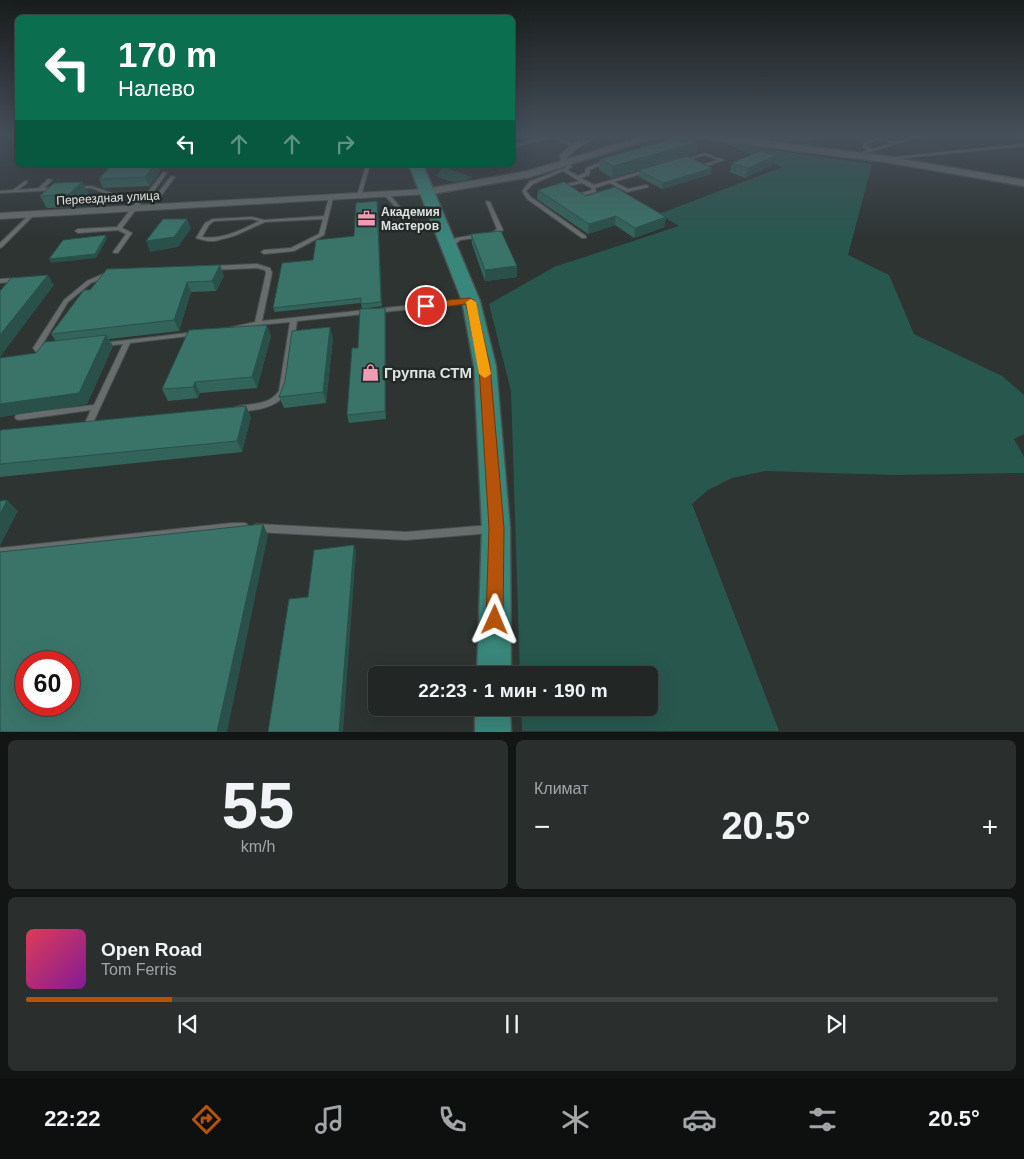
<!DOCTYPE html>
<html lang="ru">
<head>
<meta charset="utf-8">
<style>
	:root { --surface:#222726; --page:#2a2f2e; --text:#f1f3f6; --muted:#a2a5a7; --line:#3f4443; --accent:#b45309 }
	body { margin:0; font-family:Helvetica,sans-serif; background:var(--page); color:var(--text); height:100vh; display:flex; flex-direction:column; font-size:19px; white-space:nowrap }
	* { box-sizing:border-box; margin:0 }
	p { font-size:16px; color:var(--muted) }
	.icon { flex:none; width:28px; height:28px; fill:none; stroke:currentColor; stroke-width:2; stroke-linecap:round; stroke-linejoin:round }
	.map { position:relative; height:732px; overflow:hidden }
	.side { display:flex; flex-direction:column; gap:8px; padding:8px; background:#131515; flex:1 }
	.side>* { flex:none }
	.guide { position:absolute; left:15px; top:15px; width:500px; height:152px; border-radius:8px; box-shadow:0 5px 20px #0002,0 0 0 1px var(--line); background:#0b6e4f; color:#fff; overflow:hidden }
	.speed { position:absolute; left:15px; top:651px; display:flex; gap:10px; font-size:25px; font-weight:700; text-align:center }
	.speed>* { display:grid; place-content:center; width:65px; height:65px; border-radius:50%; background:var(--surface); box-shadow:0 5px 20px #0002,0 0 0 1px var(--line); line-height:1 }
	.speed .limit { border:8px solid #d22; background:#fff; color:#111 }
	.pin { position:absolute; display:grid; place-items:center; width:42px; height:42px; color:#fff; margin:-21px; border:2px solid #fff; border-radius:50%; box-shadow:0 1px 5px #0007 }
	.me { position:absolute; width:55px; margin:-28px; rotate:1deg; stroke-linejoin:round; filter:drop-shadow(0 0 4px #0008) }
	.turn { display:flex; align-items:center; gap:18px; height:105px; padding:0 20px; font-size:22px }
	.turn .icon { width:65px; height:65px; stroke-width:2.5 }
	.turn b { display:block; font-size:35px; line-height:42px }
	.lanes { display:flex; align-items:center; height:48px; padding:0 20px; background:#0003; justify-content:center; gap:25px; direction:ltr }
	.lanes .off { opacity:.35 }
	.big { font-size:38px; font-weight:700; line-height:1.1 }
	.side .card { flex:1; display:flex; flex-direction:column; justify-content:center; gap:8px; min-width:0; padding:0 18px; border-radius:8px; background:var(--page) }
	.side .dial { align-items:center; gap:0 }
	.dial b { font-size:65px; line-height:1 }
	.song { display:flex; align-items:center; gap:15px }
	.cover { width:60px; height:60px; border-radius:8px; background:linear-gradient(135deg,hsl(350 70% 55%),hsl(290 70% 35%)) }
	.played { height:5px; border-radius:2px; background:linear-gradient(90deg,var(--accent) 15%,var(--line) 15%) }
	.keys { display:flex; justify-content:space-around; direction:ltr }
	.heat { display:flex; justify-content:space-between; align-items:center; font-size:28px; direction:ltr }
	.side .tiles { flex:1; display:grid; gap:8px; grid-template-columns:1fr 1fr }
	.card:last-child { grid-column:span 2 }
	.trip { position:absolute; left:368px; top:666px; width:290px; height:50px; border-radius:8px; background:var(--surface); box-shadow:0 5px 20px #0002,0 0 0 1px var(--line); font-weight:700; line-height:50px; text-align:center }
	.dock { display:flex; height:80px; justify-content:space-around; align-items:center; background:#0e100f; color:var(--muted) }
	.dock .icon { width:35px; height:35px }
	.dock .active { color:var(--accent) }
	.dock b { font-size:22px; color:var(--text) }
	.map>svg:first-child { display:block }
	.green { fill:#28574e }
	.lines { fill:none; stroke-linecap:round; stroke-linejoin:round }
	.service-casing { stroke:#4a4f4e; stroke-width:2 }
	.minor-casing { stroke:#4a4f4e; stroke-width:2 }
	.tertiary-casing { stroke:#4a4f4e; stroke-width:3 }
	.primary-casing { stroke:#4a4f4e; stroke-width:3 }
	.service { fill:#676d6c; fill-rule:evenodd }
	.minor { fill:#676d6c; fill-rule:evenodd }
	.tertiary { fill:#676d6c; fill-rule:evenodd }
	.primary { fill:#39867b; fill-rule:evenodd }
	.wall { fill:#32645a }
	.shaded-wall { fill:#29514a }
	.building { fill:#3a7469; stroke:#29514a; fill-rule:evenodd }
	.route { fill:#b45309; stroke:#753606 }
	.slow { fill:#f59e0b }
	.labels { text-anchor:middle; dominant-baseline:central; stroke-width:5; stroke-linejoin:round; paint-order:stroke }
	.far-street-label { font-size:12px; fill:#dee2e1; stroke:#242a28 }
	.far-poi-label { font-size:12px; font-weight:bold; fill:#dee2e1; stroke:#242a28; text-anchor:start }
	.poi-label { font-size:15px; font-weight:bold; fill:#dee2e1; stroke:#242a28; text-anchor:start }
</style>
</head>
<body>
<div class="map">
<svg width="1024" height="732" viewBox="0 0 1024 732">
	<rect width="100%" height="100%" fill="#2e3432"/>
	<path class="green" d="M 740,135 L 815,135 L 822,137 L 801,143 Z
		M 724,143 L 872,164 L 848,255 L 889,275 L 914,334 L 1002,376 L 1024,395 L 1024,434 L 1014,439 L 1024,457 L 1024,473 L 893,475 L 765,471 L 732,478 L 708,490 L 692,504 L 779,731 L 522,731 L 521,708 L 649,708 L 649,675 L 520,675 L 511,391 L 489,304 L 554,267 L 679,226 L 659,214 L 782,167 Z
		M 443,167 L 472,177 C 459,185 449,182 436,176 Z"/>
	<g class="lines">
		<defs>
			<path id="service" d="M 548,135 L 554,135 L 577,146 L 574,147 L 552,137 L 512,148 L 512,146 Z
				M 918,135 L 925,135 L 857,156 L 854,155 L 869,150 L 863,147 L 864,143 L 877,138 L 896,142 ZM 877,140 L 891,143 L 872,149 L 867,146 L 868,144 Z
				M 1024,144 L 1024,146 L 885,160 L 883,159 L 885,158 Z
				M 705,153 L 724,160 L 703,167 L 701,166 L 702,165 L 718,160 L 705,155 L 683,161 L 681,160 Z
				M 608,159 L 610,160 L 609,161 L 590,170 L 589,175 L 581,178 L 594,185 L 646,170 L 648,171 L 648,172 L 614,182 L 628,189 L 646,185 L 648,186 L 648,187 L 627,192 L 610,183 L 595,188 L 596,192 L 580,196 L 578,196 L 578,194 L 592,190 L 591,188 L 582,183 L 559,188 L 559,186 L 579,181 L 563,171 L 533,184 L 526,191 L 531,197 L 586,236 L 586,238 L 582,238 L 527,199 L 522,191 L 529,182 L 567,167 L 564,164 L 564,162 L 566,162 L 572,167 L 567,170 L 578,176 L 585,173 L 586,168 Z
				M 366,165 L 370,165 L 361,196 L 359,197 L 357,196 Z
				M 163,172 L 167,173 L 151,195 L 157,194 L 171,176 L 175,177 L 161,196 L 148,198 L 141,203 L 122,228 L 132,233 L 118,253 L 114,253 L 113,252 L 126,234 L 118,230 L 78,233 L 75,231 L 78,229 L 117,227 L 137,201 L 145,196 Z
				M 48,179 L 52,180 L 44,188 L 56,188 L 56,190 L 0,193 L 0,191 L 13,190 L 25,181 L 27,181 L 27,183 L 18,190 L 39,188 Z
				M 91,186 L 112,193 L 98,212 L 96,212 L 94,211 L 107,194 L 91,188 L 77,189 L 75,188 L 77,187 Z
				M 385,194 L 389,194 L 406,214 L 408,228 L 404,228 L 403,227 L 402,214 L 385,196 Z
				M 329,197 L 333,198 L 324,235 L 294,251 L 264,254 L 261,252 L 264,250 L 291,248 L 319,234 L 323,219 L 265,222 L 234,236 L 215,241 L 207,241 L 196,238 L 205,223 L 213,219 L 252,217 L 264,220 L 324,216 ZM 252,219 L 259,221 C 242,230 222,240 202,237 L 209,225 L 214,221 Z
				M 486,201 L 490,202 L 503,230 L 493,236 L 490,234 L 497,229 L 486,202 Z
				M 30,214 L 34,215 L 2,247 L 0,248 L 0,243 Z
				M 480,234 L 482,235 L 482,237 L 460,240 L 451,248 L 449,249 L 446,247 L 456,238 Z
				M 257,264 L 270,268 L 272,273 L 262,321 L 470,299 L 473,301 L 470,303 L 297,321 L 286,394 C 274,409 256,410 238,412 L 235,411 L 234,409 L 235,407 C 252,403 268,406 279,391 L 290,322 L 258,325 L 230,331 L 228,330 L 227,329 L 228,328 L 255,322 L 266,273 L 265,270 L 257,268 L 213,270 L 210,268 L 213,266 Z
				M 108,272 L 111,274 L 110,275 L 91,283 L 68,302 L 40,348 L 50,348 L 51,350 L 50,352 L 36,352 L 33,348 L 64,300 L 87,281 Z
				M 17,278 L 20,280 L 19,281 L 0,283 L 0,279 Z
				M 195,332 L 197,333 L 198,334 L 197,335 L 130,343 L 92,425 L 86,425 L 85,423 L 91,410 L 19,420 L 16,419 L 15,417 L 16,415 L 19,414 L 94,405 L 123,344 L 104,346 L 101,344 L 102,343 Z
				M 232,523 L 244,523 L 247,524 L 249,527 L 247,530 L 244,531 L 232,531 L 0,556 L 0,548 Z
				M 257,524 L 406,532 L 491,525 L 494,526 L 496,529 L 494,532 L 491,533 L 406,540 L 257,532 L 254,531 L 252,528 L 254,525 Z"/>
			<path id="minor" d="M 590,135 L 600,135 L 578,148 L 567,157 L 568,165 L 562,165 L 560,155 L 572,144 Z
				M 426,189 L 431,192 L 429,194 L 0,219 L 0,213 Z"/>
			<path id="tertiary" d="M 647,135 L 670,135 L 642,142 L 530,177 L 426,195 L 421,192 L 426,189 L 528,171 Z
				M 692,135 L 720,135 L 885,156 L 1024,180 L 1024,186 L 885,162 L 696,138 Z"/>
			<path id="primary" d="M 409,165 L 423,165 L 480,301 L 496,366 L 510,528 L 511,675 L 477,675 L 482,528 L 474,366 L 462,301 Z
				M 475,708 L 510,708 L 511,732 L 475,732 Z"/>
		</defs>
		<use href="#service" class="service-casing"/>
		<use href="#minor" class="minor-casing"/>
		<use href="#tertiary" class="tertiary-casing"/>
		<use href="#primary" class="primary-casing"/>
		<use href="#service" class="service"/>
		<use href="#minor" class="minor"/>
		<use href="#tertiary" class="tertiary"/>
		<use href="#primary" class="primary"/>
	</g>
	<path class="wall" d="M 698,142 L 696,153 L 612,178 L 599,170 L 600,159 Z
		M 732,163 L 772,165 L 745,178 L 730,172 Z
		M 639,170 L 711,174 L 662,189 L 639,177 Z
		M 160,172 L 149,186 L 103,188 L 99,179 Z
		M 82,182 L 89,194 L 76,207 L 47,208 L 40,196 Z
		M 538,190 L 586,196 L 666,217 L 664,227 L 634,238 L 615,225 L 588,234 L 537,199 Z
		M 377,201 L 382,306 L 362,309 L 361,303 L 275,312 L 273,308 L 313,260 L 354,236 Z
		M 471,234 L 517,266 L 517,277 L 485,281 L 472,244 Z
		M 224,276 L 216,291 L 191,292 L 179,331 L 109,339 L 113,346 L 87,404 L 0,417 L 0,358 L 36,353 L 56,341 L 51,334 L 84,290 Z
		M 385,308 L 386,316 L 386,419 L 349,423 L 347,415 L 358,348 Z
		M 271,336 L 257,388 L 200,393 L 198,398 L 168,401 L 162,389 Z
		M 333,338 L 326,403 L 284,408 L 279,397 Z
		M 246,406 L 251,417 L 242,452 L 0,477 L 0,431 Z"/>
	<path class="shaded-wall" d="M 525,135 L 541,135 L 525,140 Z
		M 698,142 L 696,153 L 612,178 L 613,166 Z
		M 775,156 L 772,165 L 745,178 L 748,168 Z
		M 154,165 L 157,165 L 160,172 L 149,186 L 145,177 Z
		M 712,168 L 711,174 L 662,189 L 663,183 Z
		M 82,182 L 89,194 L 76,207 L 69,194 Z
		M 377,201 L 378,205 L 382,306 L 381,302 Z
		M 616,216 L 615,225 L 588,234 L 589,224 Z
		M 666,217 L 664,227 L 634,238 L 635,228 Z
		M 187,219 L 191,229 L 178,247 L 150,252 L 146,241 Z
		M 106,235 L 107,239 L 96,258 L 51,263 L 49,259 Z
		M 220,265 L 224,276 L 216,291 L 212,281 Z
		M 517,266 L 517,277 L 485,281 L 485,270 Z
		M 48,275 L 54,285 L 0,357 L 0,335 Z
		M 187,282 L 191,292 L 179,331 L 174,320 Z
		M 385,308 L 386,316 L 386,419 L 385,411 Z
		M 267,325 L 271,336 L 257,388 L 252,377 Z
		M 330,327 L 333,338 L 326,403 L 323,392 Z
		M 106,335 L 113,346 L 87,404 L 0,417 L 0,404 Z
		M 195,382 L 200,393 L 198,398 L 193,387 Z
		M 246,406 L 251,417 L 242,452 L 237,441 Z
		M 7,500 L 18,511 L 0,546 L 0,514 Z
		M 263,524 L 268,535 L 227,732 L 217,732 Z
		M 354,545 L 356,552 L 343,732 L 339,732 Z"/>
	<path class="building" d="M 684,136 L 698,142 L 613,166 L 600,159 Z
		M 760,151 L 775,156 L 748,168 L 732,163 Z
		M 687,156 L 712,168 L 663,183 L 639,170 Z
		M 111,165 L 154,165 L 145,177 L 99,179 Z
		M 82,182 L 69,194 L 40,196 L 54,183 Z
		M 564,182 L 586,196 L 615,187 L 666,217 L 635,228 L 616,216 L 589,224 L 538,190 Z
		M 377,201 L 381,302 L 361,304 L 361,298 L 273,308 L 282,263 L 313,260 L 316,240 L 354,236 L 356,203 Z
		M 163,219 L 187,219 L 174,237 L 146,241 Z
		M 501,231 L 517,266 L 485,270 L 471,234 Z
		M 106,235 L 95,254 L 49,259 L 63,240 Z
		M 220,265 L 212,281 L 187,282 L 174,320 L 51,334 L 84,290 L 90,290 L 107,269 Z
		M 48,275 L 0,335 L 0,291 L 11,278 Z
		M 385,308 L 385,411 L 347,415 L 352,348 L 358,348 L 360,309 Z
		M 267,325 L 252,377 L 195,382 L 193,387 L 162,389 L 189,330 Z
		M 330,327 L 323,392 L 279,397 L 285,381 L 292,331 Z
		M 106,335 L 79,393 L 0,404 L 0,358 L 36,353 L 45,342 Z
		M 246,406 L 237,441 L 0,464 L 0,431 L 1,430 Z
		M 7,500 L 0,514 L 0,501 Z
		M 263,524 L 217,732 L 0,732 L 0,552 ZM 26,662 L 69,662 L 69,705 L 26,705 Z
		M 354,545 L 339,732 L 268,732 L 289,599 L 308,597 L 314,550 Z"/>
	<linearGradient id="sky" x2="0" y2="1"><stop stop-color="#191d1c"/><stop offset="0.57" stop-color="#46505a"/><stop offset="1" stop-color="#46505a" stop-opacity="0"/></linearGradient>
	<rect width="1024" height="238" fill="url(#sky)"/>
	<path class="route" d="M 470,298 L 475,301 L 490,366 L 504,528 L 503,620 L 501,626 L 495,628 L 489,626 L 486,620 L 489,528 L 479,366 L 466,304 L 426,309 L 420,306 L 426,302 Z"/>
	<path class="slow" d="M 471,299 L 476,302 L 491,374 L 485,378 L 479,374 L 466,302 Z"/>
	<defs>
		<symbol id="office-bare" viewBox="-9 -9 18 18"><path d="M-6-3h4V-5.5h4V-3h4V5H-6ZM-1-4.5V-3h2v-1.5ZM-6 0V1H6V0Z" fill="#f09ab4" stroke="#242a28" stroke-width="2.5" paint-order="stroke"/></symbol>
		<symbol id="shop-bare" viewBox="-9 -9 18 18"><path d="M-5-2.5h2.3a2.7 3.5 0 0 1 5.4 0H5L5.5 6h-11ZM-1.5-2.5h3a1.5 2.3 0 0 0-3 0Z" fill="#f09ab4" stroke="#242a28" stroke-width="2.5" paint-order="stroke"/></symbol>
	</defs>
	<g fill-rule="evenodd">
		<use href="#office-bare" x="354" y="206" width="25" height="25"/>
		<use href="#shop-bare" x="358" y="360" width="25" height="25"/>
	</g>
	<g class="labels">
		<g class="far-street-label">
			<text transform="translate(108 198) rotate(-3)">Переездная улица</text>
		</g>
		<g class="far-poi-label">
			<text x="381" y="212">Академия<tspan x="381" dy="14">Мастеров</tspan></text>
		</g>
		<g class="poi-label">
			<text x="384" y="372">Группа СТМ</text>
		</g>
	</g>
</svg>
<div class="speed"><div class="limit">60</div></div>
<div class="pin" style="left:426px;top:306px;background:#d93025"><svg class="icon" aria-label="arrive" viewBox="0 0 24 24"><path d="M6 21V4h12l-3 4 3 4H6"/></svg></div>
<svg class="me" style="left:495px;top:620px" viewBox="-20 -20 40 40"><path d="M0-17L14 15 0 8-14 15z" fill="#b45309" stroke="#fff" stroke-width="4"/></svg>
<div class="trip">22:23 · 1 мин · 190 m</div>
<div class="guide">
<div class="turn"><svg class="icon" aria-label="left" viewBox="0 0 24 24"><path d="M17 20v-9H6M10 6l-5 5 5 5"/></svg><div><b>170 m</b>Налево</div></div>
<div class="lanes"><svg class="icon" aria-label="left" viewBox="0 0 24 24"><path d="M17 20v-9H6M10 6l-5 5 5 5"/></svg><svg class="icon off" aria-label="ahead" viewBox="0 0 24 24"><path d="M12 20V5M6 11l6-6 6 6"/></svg><svg class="icon off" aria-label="ahead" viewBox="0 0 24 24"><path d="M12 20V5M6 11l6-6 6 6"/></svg><svg class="icon off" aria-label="right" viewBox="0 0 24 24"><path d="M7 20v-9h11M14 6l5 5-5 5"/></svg></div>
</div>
</div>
<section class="side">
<div class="tiles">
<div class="card dial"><b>55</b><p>km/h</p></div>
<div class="card"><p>Климат</p>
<div class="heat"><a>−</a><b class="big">20.5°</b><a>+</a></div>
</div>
<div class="card">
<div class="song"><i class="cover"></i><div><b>Open Road</b><p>Tom Ferris</p></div></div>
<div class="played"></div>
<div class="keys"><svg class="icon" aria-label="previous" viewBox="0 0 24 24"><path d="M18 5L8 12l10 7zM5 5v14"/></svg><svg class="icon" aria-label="pause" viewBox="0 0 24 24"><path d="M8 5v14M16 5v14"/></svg><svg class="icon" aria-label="next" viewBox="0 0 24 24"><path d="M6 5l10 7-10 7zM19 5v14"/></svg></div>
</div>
</div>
</section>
<nav class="dock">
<b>22:22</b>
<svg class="icon active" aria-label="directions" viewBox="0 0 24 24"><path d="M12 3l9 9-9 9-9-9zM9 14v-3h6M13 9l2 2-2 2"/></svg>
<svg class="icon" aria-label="music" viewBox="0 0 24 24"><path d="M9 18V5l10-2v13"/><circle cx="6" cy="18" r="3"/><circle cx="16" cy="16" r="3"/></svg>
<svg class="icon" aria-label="phone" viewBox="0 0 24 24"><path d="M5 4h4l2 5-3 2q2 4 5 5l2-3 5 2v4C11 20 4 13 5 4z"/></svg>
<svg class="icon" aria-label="climate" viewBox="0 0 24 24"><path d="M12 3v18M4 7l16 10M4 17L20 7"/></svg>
<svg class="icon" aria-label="car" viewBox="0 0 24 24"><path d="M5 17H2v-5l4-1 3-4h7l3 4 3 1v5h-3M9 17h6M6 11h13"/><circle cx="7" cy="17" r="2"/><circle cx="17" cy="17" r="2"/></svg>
<svg class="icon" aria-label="filters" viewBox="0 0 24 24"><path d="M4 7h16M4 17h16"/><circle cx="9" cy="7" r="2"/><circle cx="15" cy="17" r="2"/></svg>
<b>20.5°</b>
</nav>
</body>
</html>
